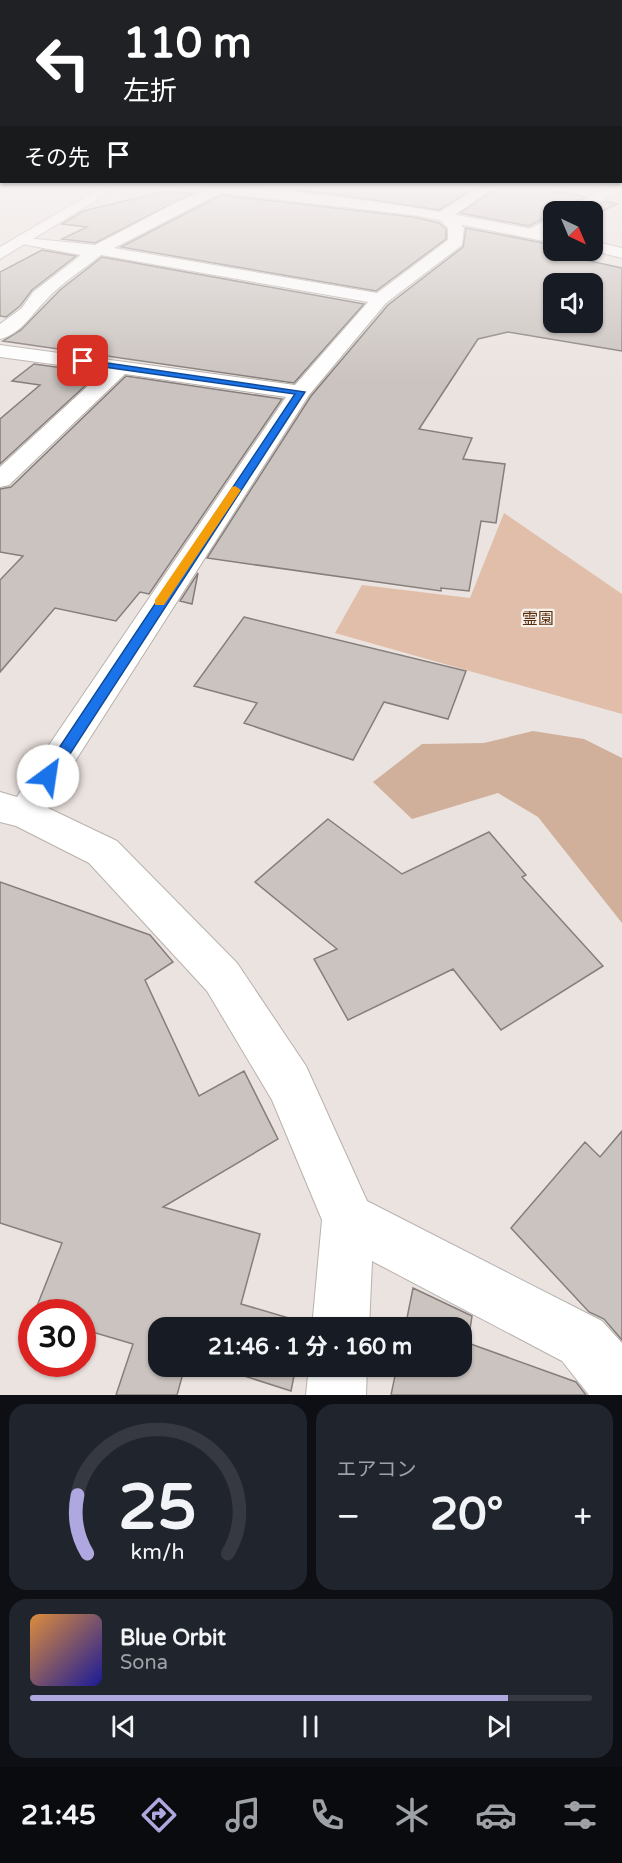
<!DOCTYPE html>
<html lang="ja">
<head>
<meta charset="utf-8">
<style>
	:root { --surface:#171b24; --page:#20242c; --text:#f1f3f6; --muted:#9ea1a6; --line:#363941; --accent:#afa7df }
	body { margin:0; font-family:"Varela Round","Noto Sans JP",sans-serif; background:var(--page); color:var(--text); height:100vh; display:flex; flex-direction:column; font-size:22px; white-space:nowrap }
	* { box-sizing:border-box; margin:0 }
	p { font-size:20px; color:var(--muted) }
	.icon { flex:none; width:33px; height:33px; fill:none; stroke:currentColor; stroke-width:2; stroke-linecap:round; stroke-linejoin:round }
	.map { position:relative; height:1395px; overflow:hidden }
	.panel { display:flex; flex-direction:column; gap:9px; padding:9px; background:#0d0f14; flex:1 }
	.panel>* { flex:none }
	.hud { position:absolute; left:0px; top:0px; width:622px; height:183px; box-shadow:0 2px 4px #0004; background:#202124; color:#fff; overflow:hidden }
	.needle { width:39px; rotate:136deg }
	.controls { position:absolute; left:543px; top:201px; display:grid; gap:12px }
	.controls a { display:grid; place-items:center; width:60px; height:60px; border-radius:12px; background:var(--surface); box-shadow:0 2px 4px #0004; font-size:30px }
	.speed { position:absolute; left:18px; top:1299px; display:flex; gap:12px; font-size:30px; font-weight:700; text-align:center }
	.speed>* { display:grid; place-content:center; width:78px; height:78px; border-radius:50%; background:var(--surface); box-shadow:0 2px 4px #0004; line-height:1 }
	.speed .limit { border:9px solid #d22; background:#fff; color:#111 }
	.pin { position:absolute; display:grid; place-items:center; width:51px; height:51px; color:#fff; margin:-26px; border-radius:12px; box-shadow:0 3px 9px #0006 }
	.me { position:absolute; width:66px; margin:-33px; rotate:31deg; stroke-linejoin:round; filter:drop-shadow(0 0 4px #0008) }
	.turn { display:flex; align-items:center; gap:21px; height:126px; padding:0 24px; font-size:27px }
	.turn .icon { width:78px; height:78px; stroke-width:2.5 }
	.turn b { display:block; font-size:42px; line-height:51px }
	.then { display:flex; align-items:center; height:57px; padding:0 24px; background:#0003; gap:12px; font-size:22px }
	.big { font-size:45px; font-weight:700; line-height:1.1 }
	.panel .card { flex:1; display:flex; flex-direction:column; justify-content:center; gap:9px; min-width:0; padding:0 21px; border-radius:18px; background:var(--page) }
	.panel .dial { align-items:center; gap:0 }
	.dial svg { height:156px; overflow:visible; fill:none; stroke:var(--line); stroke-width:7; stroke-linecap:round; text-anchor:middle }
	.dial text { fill:var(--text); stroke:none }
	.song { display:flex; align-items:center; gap:18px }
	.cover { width:72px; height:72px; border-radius:9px; background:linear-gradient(135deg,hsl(30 70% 55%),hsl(240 70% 35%)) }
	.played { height:6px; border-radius:3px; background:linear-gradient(90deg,var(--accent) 85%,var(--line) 85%) }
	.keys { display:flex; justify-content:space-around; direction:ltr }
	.heat { display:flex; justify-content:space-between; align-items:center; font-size:33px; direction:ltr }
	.panel .tiles { flex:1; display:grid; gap:9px; grid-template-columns:1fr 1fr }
	.card:last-child { grid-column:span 2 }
	.trip { position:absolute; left:148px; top:1317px; width:324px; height:60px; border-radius:18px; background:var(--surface); box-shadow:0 2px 4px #0004; font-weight:700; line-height:60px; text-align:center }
	.tab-bar { display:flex; height:96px; justify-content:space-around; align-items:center; background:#090b0e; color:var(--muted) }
	.tab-bar .icon { width:42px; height:42px }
	.tab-bar .active { color:var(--accent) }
	.tab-bar b { font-size:27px; color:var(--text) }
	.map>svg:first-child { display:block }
	.green { fill:#e0bea9 }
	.forest { fill:#d1b09b }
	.building { fill:#cac3bf; stroke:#857e7a; stroke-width:1.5; fill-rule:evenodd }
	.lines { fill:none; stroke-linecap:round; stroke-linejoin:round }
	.minor-casing { stroke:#b8b1ac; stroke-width:2 }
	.secondary-casing { stroke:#b8b1ac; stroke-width:2 }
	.trunk-casing { stroke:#b8b1ac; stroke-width:2 }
	.minor { fill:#fff; fill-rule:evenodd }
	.secondary { fill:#fff; fill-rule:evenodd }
	.trunk { fill:#fff; fill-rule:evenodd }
	.route { fill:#1a73e8; stroke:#114b97; stroke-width:1.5 }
	.slow { fill:#f59e0b }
	.labels { text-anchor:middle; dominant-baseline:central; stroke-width:4.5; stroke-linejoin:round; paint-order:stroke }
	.park-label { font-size:16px; fill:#582d0b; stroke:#f8f1ec }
</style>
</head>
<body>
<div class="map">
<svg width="622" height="1395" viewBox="0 0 622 1395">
	<rect width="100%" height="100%" fill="#ebe3df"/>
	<path class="green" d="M 504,513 L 622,594 L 622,714 L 335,633 L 362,585 L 470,598 Z"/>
	<path class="forest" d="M 533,731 L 584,739 L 622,758 L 622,923 L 538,817 L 498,793 L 412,819 L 373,782 L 422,744 L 484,743 Z"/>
	<path class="building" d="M 244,186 L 478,186 L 439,210 L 326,193 Z
		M 499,186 L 530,186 L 585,197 L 529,226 L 460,213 Z
		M 162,192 L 193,193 L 95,243 L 62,239 L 87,227 L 62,224 L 83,211 Z
		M 221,195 L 413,217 L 439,223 L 446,229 L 446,239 L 376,291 L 121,247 Z
		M 605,201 L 617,204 L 592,216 L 592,212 L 586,212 Z
		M 466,228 L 554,245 L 554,250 L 577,250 L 567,256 L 622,268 L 622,351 L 508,332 L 478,339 L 419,429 L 472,438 L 463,459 L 505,464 L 496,523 L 481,521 L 469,591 L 441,588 L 441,591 L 207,558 L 311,396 L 388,305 L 463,247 ZM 554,284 L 592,284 L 592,322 L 554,322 Z
		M 42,250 L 76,256 L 32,290 L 20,306 L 6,317 L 0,316 L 0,272 Z
		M 102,257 L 364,304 L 294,383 L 3,341 L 21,330 L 60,290 Z
		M 34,364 L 99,373 L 0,464 L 0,419 L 40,385 L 12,381 Z
		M 126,376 L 282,399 L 149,594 L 140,592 L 116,621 L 55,608 L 0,672 L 0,580 L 23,556 L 0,552 L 0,489 L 11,487 Z
		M 198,573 L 192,604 L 180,601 Z
		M 244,617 L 466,671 L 448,719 L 384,702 L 353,760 L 244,723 L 257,703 L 194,686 Z
		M 328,819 L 402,874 L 489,832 L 526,875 L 522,877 L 603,966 L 501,1030 L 453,969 L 348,1020 L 314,959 L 337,949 L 255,882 Z
		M 0,882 L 150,935 L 173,962 L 145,980 L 199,1096 L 244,1071 L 278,1139 L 163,1207 L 260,1234 L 241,1304 L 306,1323 L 305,1328 L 159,1328 L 159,1366 L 185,1366 L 177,1395 L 116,1395 L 133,1344 L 82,1329 L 82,1312 L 35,1311 L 62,1243 L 0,1223 Z
		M 622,1131 L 622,1340 L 604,1319 L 589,1312 L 511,1228 L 585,1142 L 600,1157 Z
		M 413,1288 L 472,1316 L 468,1343 L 576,1382 L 586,1395 L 391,1395 L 397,1366 L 462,1366 L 462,1328 L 405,1328 Z
		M 213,1366 L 296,1366 L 291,1391 Z"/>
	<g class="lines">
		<defs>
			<path id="minor" d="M 216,186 L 234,186 L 114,248 L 377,293 L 448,240 L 448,228 L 436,216 L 438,213 L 481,186 L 497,186 L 454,215 L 464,228 L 462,245 L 386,303 L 309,395 L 72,766 L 48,808 L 117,841 L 237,963 L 306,1066 L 367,1201 L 602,1321 L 622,1343 L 622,1395 L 589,1395 L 562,1361 L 372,1261 L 369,1328 L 312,1328 L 322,1220 L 272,1100 L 207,991 L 89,863 L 16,826 L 0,822 L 0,792 L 17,797 L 47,748 L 286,397 L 125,374 L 9,485 L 0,487 L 0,467 L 104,371 L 0,357 L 0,345 L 295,385 L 368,302 L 101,255 C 83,270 61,283 46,300 C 32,314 21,334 0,339 L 0,324 L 22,308 L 33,292 L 81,255 L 16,243 L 14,240 L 16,237 L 95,245 L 177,202 Z
				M 608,186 L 622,186 L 622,189 L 581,212 L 563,212 Z
				M 554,216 L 554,226 L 529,238 L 521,233 Z
				M 309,1366 L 367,1366 L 366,1395 L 306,1395 Z"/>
			<path id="secondary" d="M 189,186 C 308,186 436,211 554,233 L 554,243 L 413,215 L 195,190 Z
				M 592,241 L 622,248 L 622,258 L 591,250 Z"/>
			<path id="trunk" d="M 104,186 L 120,186 L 0,259 L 0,247 Z"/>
		</defs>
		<use href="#minor" class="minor-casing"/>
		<use href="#secondary" class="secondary-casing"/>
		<use href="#trunk" class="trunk-casing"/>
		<use href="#minor" class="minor"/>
		<use href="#secondary" class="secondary"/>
		<use href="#trunk" class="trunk"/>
	</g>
	<linearGradient id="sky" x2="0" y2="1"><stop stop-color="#8daedb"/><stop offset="0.49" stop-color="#f6f2f1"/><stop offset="1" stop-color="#f6f2f1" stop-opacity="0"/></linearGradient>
	<rect width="622" height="381" fill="url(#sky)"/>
	<path class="route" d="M 80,359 L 305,392 L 53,780 L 43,780 L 40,776 L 43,772 L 295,394 L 83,364 Z"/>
	<path class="slow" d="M 235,486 L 241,490 L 164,605 L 155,605 L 155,600 L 232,487 Z"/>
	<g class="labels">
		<g class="park-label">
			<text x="538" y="619">霊園</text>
		</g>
	</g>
</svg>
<div class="controls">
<a><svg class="needle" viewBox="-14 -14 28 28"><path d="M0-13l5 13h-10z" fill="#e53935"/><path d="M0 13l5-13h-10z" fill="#9ea1a6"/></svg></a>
<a><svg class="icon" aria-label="sound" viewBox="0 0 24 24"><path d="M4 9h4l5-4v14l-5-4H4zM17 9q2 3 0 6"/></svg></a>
</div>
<div class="speed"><div class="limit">30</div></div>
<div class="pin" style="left:83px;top:361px;background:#d93025"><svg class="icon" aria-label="arrive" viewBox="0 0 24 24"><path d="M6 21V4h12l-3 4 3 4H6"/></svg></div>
<svg class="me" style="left:48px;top:776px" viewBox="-20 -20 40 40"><circle r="19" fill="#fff"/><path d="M0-13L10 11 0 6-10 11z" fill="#1a73e8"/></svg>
<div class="trip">21:46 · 1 分 · 160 m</div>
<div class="hud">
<div class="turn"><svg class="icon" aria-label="left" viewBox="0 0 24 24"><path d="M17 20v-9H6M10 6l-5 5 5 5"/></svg><div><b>110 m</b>左折</div></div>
<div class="then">その先<svg class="icon" aria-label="arrive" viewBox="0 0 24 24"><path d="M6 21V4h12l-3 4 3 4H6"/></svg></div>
</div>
</div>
<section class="panel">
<div class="tiles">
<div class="card dial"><svg viewBox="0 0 100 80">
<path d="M14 69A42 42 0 1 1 86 69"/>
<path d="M14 69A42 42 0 0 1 9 39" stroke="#afa7df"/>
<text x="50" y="56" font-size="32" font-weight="700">25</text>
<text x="50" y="72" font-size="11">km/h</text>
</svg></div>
<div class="card"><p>エアコン</p>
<div class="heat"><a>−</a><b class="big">20°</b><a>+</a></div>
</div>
<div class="card">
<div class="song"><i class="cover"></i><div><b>Blue Orbit</b><p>Sona</p></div></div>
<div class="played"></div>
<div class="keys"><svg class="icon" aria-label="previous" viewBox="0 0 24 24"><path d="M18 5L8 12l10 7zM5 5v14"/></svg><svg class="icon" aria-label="pause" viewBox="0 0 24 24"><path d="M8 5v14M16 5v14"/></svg><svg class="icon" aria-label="next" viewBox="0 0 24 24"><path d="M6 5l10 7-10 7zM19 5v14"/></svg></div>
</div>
</div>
</section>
<nav class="tab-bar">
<b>21:45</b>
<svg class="icon active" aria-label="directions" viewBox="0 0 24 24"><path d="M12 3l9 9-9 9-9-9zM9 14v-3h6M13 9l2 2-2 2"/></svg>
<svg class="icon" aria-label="music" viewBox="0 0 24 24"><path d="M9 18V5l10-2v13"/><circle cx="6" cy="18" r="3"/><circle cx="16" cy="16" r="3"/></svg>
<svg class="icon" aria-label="phone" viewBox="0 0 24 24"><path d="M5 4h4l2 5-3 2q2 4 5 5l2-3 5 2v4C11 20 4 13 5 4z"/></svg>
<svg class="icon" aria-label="climate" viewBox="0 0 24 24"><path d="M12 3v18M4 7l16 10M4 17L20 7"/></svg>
<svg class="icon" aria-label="car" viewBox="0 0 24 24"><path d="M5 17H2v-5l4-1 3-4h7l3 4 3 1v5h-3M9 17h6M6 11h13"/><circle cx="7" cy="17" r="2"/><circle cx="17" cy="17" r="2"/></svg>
<svg class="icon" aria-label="filters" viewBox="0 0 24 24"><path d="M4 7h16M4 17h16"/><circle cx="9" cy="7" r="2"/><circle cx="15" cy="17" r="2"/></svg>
</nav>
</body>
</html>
